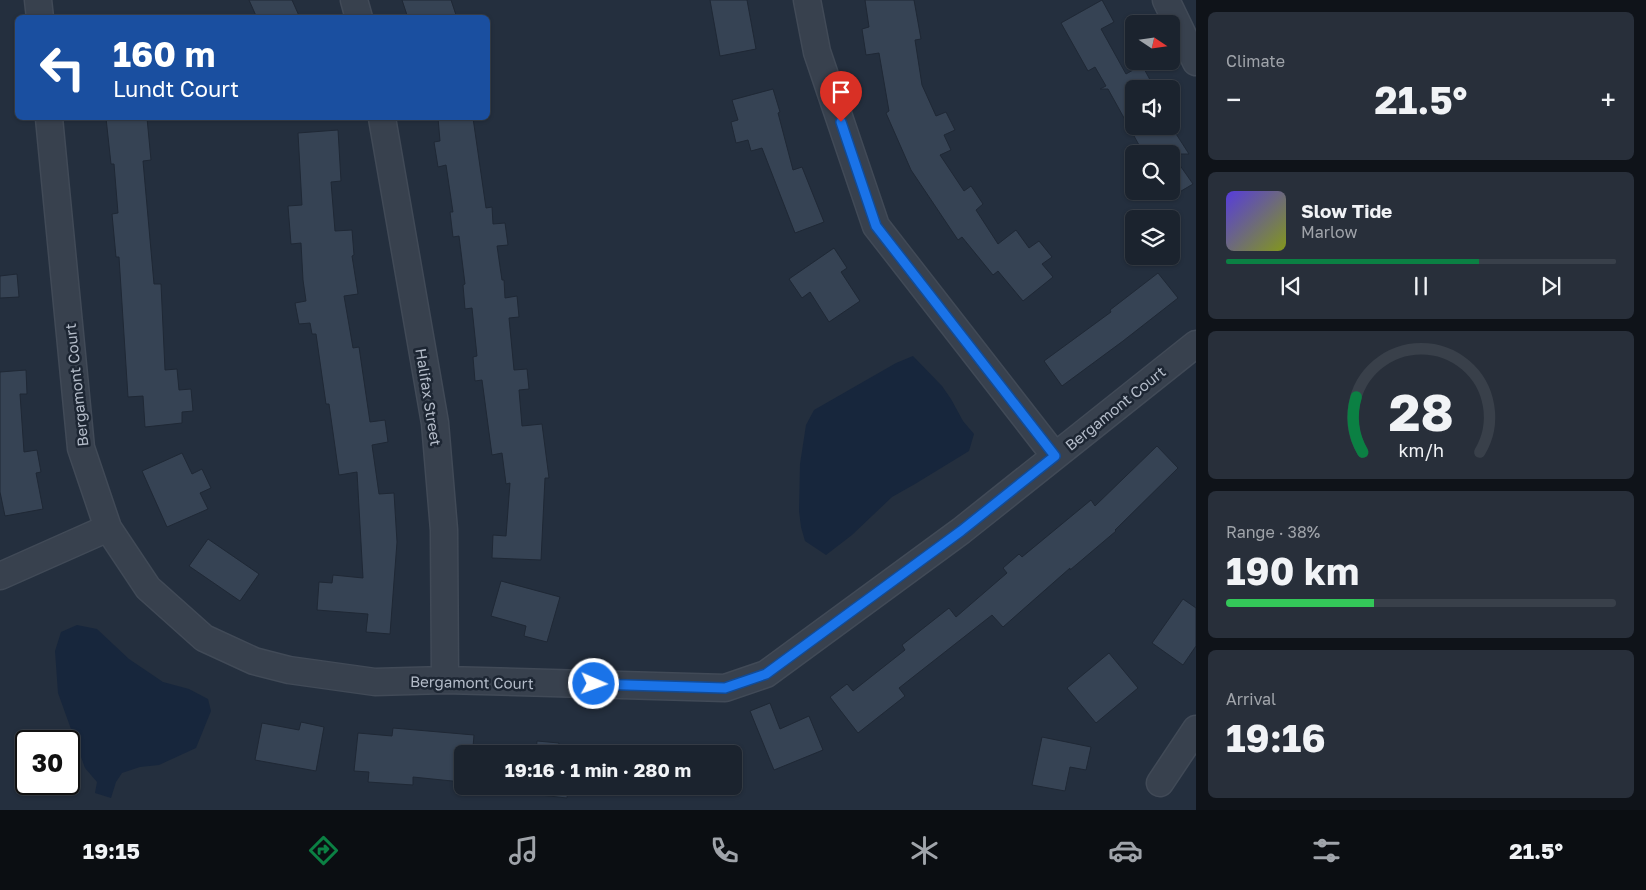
<!DOCTYPE html>
<html lang="en">
<head>
<meta charset="utf-8">
<style>
	:root { --surface:#1b232e; --page:#282f3a; --text:#f1f3f6; --muted:#a0a4aa; --line:#39404a; --accent:#0b8043 }
	body { margin:0; font-family:"Golos Text",sans-serif; background:var(--page); color:var(--text); height:100vh; display:flex; flex-direction:column; font-size:19px; white-space:nowrap }
	* { box-sizing:border-box; margin:0 }
	p { font-size:16px; color:var(--muted) }
	.icon { flex:none; width:28px; height:28px; fill:none; stroke:currentColor; stroke-width:2; stroke-linecap:round; stroke-linejoin:round }
	.map { position:relative; flex:1; overflow:hidden }
	.details { display:flex; flex-direction:column; gap:12px; padding:12px; background:#0f1319; width:450px }
	.details>* { flex:none }
	.guide { position:absolute; left:15px; top:15px; width:475px; height:105px; border-radius:8px; box-shadow:0 1px 4px #0004,0 0 0 1px var(--line); background:#1a4fa0; color:#fff; overflow:hidden }
	.needle { width:32px; rotate:103deg }
	.tools { position:absolute; left:1125px; top:15px; display:grid; gap:10px }
	.tools a { display:grid; place-items:center; width:55px; height:55px; border-radius:8px; background:var(--surface); box-shadow:0 1px 4px #0004,0 0 0 1px var(--line); font-size:25px }
	.speed { position:absolute; left:15px; top:730px; display:flex; gap:10px; font-size:25px; font-weight:700; text-align:center }
	.speed>* { display:grid; place-content:center; width:65px; height:65px; border-radius:50%; background:var(--surface); box-shadow:0 1px 4px #0004,0 0 0 1px var(--line); line-height:1 }
	.speed .limit { border:2px solid #111; border-radius:8px; background:#fff; color:#111 }
	.pin { position:absolute; display:grid; place-items:center; width:42px; height:42px; color:#fff; margin:-51px -21px; border-radius:50% 50% 50% 0; rotate:-45deg; box-shadow:0 0 5px #0007 }
	.pin .icon { rotate:45deg }
	.me { position:absolute; width:55px; margin:-28px; rotate:92deg; stroke-linejoin:round; filter:drop-shadow(0 0 4px #0008) }
	.turn { display:flex; align-items:center; gap:18px; height:105px; padding:0 15px; font-size:22px }
	.turn .icon { width:65px; height:65px; stroke-width:2.5 }
	.turn b { display:block; font-size:35px; line-height:42px }
	.big { font-size:38px; font-weight:700; line-height:1.1 }
	.details .widget { flex:1; display:flex; flex-direction:column; justify-content:center; gap:8px; min-width:0; padding:0 18px; border-radius:8px; background:var(--page) }
	.details .dial { align-items:center; gap:0 }
	.dial svg { height:130px; overflow:visible; fill:none; stroke:var(--line); stroke-width:7; stroke-linecap:round; text-anchor:middle }
	.dial text { fill:var(--text); stroke:none }
	.song { display:flex; align-items:center; gap:15px }
	.cover { width:60px; height:60px; border-radius:8px; background:linear-gradient(135deg,hsl(250 70% 55%),hsl(70 70% 35%)) }
	.played { height:5px; border-radius:2px; background:linear-gradient(90deg,var(--accent) 65%,var(--line) 65%) }
	.keys { display:flex; justify-content:space-around; direction:ltr }
	.heat { display:flex; justify-content:space-between; align-items:center; font-size:28px; direction:ltr }
	.charge { height:8px; border-radius:4px; background:linear-gradient(90deg,#34c759 38%,var(--line) 0) }
	.trip { position:absolute; left:454px; top:745px; width:288px; height:50px; border-radius:8px; background:var(--surface); box-shadow:0 1px 4px #0004,0 0 0 1px var(--line); font-weight:700; line-height:50px; text-align:center }
	.dock { display:flex; height:80px; justify-content:space-around; align-items:center; background:#0b0e12; color:var(--muted) }
	.dock .icon { width:35px; height:35px }
	.dock .on { color:var(--accent) }
	.dock b { font-size:22px; color:var(--text) }
	main { display:flex; flex:1; min-height:0 }
	.map>svg:first-child { display:block }
	.water { fill:#17263c }
	.building { fill:#364354; stroke:#1f2835 }
	.lines { fill:none; stroke-linecap:round; stroke-linejoin:round }
	.minor-casing { stroke:#414a57; stroke-width:29 }
	.minor { stroke:#38414e; stroke-width:26 }
	.route-casing { stroke:#114b97; stroke-width:12 }
	.route { stroke:#1a73e8; stroke-width:9 }
	.labels { text-anchor:middle; dominant-baseline:central; stroke-width:5; stroke-linejoin:round; paint-order:stroke }
	.street-label { font-size:15px; fill:#b4bcc9; stroke:#1d2633 }
</style>
</head>
<body>
<main>
<div class="map">
<svg width="1196" height="810" viewBox="0 0 1196 810">
	<rect width="100%" height="100%" fill="#242f3e"/>
	<path class="water" d="M 913,356 L 942,386 L 951,399 L 963,421 L 974,434 L 969,451 L 915,484 L 892,497 L 852,535 L 826,555 L 805,541 L 801,527 L 799,511 L 800,464 L 806,425 L 814,410 L 896,363 Z
		M 77,625 L 97,629 L 129,659 L 163,682 L 189,689 L 208,699 L 211,711 L 196,748 L 159,765 L 140,767 L 122,773 L 116,782 L 111,798 L 95,793 L 97,782 L 85,768 L 58,693 L 55,651 L 61,632 Z"/>
	<path class="building" d="M 249,0 L 292,0 L 300,18 L 257,18 Z
		M 402,0 L 451,0 L 457,18 L 408,18 Z
		M 710,0 L 747,0 L 756,49 L 720,56 Z
		M 865,0 L 914,0 L 921,39 L 915,40 L 922,85 L 936,116 L 946,112 L 955,130 L 944,135 L 951,150 L 940,155 L 964,191 L 971,186 L 983,204 L 976,210 L 998,244 L 1016,230 L 1029,248 L 1039,241 L 1052,257 L 1042,264 L 1053,277 L 1023,301 L 998,271 L 993,275 L 962,237 L 958,240 L 911,170 L 886,113 L 889,111 L 879,53 L 866,55 L 862,29 L 869,27 Z
		M 1102,0 L 1114,22 L 1101,29 L 1126,74 L 1142,65 L 1155,89 L 1134,89 L 1134,126 L 1171,126 L 1189,154 L 1172,154 L 1193,184 L 1171,197 L 1171,154 L 1144,154 L 1108,89 L 1100,89 L 1106,86 L 1095,67 L 1088,71 L 1061,23 Z
		M 773,89 L 780,112 L 778,113 L 793,170 L 802,167 L 824,222 L 795,233 L 762,148 L 751,151 L 748,140 L 736,143 L 731,122 L 738,120 L 732,100 Z
		M 106,118 L 147,118 L 151,160 L 143,161 L 154,284 L 161,284 L 165,370 L 177,369 L 179,390 L 191,389 L 193,411 L 182,412 L 182,423 L 145,427 L 143,396 L 128,397 L 119,257 L 116,257 L 112,214 L 118,213 L 114,164 L 111,164 Z
		M 438,118 L 473,118 L 486,208 L 492,207 L 493,224 L 505,223 L 508,245 L 497,246 L 502,280 L 504,280 L 505,298 L 517,296 L 519,317 L 509,318 L 514,370 L 527,369 L 529,389 L 519,390 L 522,426 L 542,424 L 549,478 L 545,478 L 541,560 L 492,558 L 493,535 L 506,536 L 510,483 L 506,484 L 502,453 L 492,455 L 482,380 L 475,381 L 473,357 L 477,356 L 472,308 L 465,309 L 463,285 L 465,284 L 459,236 L 453,237 L 450,212 L 453,212 L 446,165 L 438,167 L 434,142 L 440,141 Z
		M 338,130 L 341,181 L 331,182 L 335,231 L 352,230 L 354,255 L 352,256 L 358,294 L 344,296 L 353,348 L 359,347 L 370,422 L 385,420 L 388,442 L 372,445 L 379,494 L 394,493 L 397,542 L 390,634 L 366,632 L 368,614 L 317,610 L 319,582 L 332,583 L 333,575 L 363,578 L 357,472 L 339,475 L 329,404 L 326,404 L 316,334 L 312,334 L 310,323 L 299,324 L 295,303 L 306,301 L 303,280 L 301,243 L 291,244 L 288,206 L 302,205 L 298,133 Z
		M 834,248 L 847,268 L 841,272 L 860,301 L 829,322 L 810,292 L 802,298 L 789,279 Z
		M 1158,273 L 1178,298 L 1123,341 L 1062,386 L 1044,361 L 1111,312 L 1110,310 Z
		M 17,274 L 19,297 L 0,298 L 0,276 Z
		M 26,370 L 27,394 L 20,394 L 24,452 L 37,450 L 41,472 L 36,473 L 43,509 L 5,516 L 0,492 L 0,372 Z
		M 1157,446 L 1178,468 L 1115,530 L 1116,531 L 1070,570 L 1070,568 L 1003,627 L 992,615 L 899,688 L 905,696 L 858,733 L 830,697 L 847,684 L 853,691 L 905,650 L 902,645 L 949,608 L 956,617 L 1007,573 L 1003,568 L 1019,554 L 1022,557 L 1091,500 L 1095,506 Z
		M 182,453 L 192,474 L 202,469 L 211,488 L 200,493 L 208,509 L 167,527 L 142,471 Z
		M 208,539 L 259,574 L 240,601 L 189,566 Z
		M 501,581 L 560,597 L 547,642 L 524,636 L 526,626 L 491,616 Z
		M 1183,599 L 1196,608 L 1196,646 L 1183,665 L 1152,643 Z
		M 1109,653 L 1138,688 L 1096,723 L 1067,688 Z
		M 770,703 L 780,729 L 809,716 L 823,750 L 774,770 L 750,711 Z
		M 301,722 L 324,727 L 316,771 L 255,760 L 262,723 L 299,730 Z
		M 393,728 L 474,735 L 473,747 L 487,749 L 486,754 L 462,754 L 462,782 L 413,777 L 413,785 L 368,782 L 369,772 L 354,771 L 358,733 L 392,736 Z
		M 1042,737 L 1091,747 L 1086,770 L 1070,767 L 1065,791 L 1032,785 Z
		M 537,741 L 559,743 L 558,749 L 591,754 L 536,754 Z
		M 465,786 L 483,786 L 483,795 L 465,793 Z
		M 532,786 L 587,786 L 587,788 L 568,786 L 567,798 L 531,794 Z"/>
	<g class="lines">
		<defs>
			<path id="minor" d="M 38,0 L 40,18
				M 354,0 L 359,18
				M 807,0 L 817,52 L 876,226 L 1055,456
				M 1166,0 L 1196,62
				M 49,118 L 81,448 L 108,528 L 148,588 L 204,638 L 254,661 L 289,670 L 375,682 L 445,680 L 725,688 L 766,674 L 961,531 L 1196,344
				M 382,118 L 435,423 L 444,530 L 445,680
				M 0,576 L 108,528
				M 1160,783 L 1196,729"/>
		</defs>
		<use href="#minor" class="minor-casing"/>
		<use href="#minor" class="minor"/>
	</g>
	<g class="lines">
		<defs>
			<path id="route" d="M 594,684 L 725,688 L 766,674 L 961,531 L 1055,456 L 876,226 L 841,122"/>
		</defs>
		<use href="#route" class="route-casing"/>
		<use href="#route" class="route"/>
	</g>
	<g class="labels">
		<g class="street-label">
			<text transform="translate(76 385) rotate(-96)">Bergamont Court</text>
			<text transform="translate(429 397) rotate(81)">Halifax Street</text>
			<text transform="translate(1115 408) rotate(-39)">Bergamont Court</text>
			<text transform="translate(472 682) rotate(1)">Bergamont Court</text>
		</g>
	</g>
</svg>
<div class="tools">
<a><svg class="needle" viewBox="-14 -14 28 28"><path d="M0-13l5 13h-10z" fill="#e53935"/><path d="M0 13l5-13h-10z" fill="#a0a4aa"/></svg></a>
<a><svg class="icon" aria-label="sound" viewBox="0 0 24 24"><path d="M4 9h4l5-4v14l-5-4H4zM17 9q2 3 0 6"/></svg></a>
<a><svg class="icon" aria-label="search" viewBox="0 0 24 24"><circle cx="10" cy="10" r="6"/><path d="M15 15l6 6"/></svg></a>
<a><svg class="icon" aria-label="layers" viewBox="0 0 24 24"><path d="M12 4l9 5-9 5-9-5zM3 14l9 5 9-5"/></svg></a>
</div>
<div class="speed"><div class="limit">30</div></div>
<div class="pin" style="left:841px;top:122px;background:#d93025"><svg class="icon" aria-label="arrive" viewBox="0 0 24 24"><path d="M6 21V4h12l-3 4 3 4H6"/></svg></div>
<svg class="me" style="left:594px;top:684px" viewBox="-20 -20 40 40"><circle r="17" fill="#1a73e8" stroke="#fff" stroke-width="3"/><path d="M0-11L8 9 0 5-8 9z" fill="#fff"/></svg>
<div class="trip">19:16 · 1 min · 280 m</div>
<div class="guide">
<div class="turn"><svg class="icon" aria-label="left" viewBox="0 0 24 24"><path d="M17 20v-9H6M10 6l-5 5 5 5"/></svg><div><b>160 m</b>Lundt Court</div></div>
</div>
</div>
<section class="details">
<div class="widget"><p>Climate</p>
<div class="heat"><a>−</a><b class="big">21.5°</b><a>+</a></div>
</div>
<div class="widget">
<div class="song"><i class="cover"></i><div><b>Slow Tide</b><p>Marlow</p></div></div>
<div class="played"></div>
<div class="keys"><svg class="icon" aria-label="previous" viewBox="0 0 24 24"><path d="M18 5L8 12l10 7zM5 5v14"/></svg><svg class="icon" aria-label="pause" viewBox="0 0 24 24"><path d="M8 5v14M16 5v14"/></svg><svg class="icon" aria-label="next" viewBox="0 0 24 24"><path d="M6 5l10 7-10 7zM19 5v14"/></svg></div>
</div>
<div class="widget dial"><svg viewBox="0 0 100 80">
<path d="M14 69A42 42 0 1 1 86 69"/>
<path d="M14 69A42 42 0 0 1 10 35" stroke="#0b8043"/>
<text x="50" y="56" font-size="32" font-weight="700">28</text>
<text x="50" y="72" font-size="11">km/h</text>
</svg></div>
<div class="widget"><p>Range · 38%</p><b class="big">190 km</b><div class="charge"></div></div>
<div class="widget"><p>Arrival</p><b class="big">19:16</b></div>
</section>
</main>
<nav class="dock">
<b>19:15</b>
<svg class="icon on" aria-label="directions" viewBox="0 0 24 24"><path d="M12 3l9 9-9 9-9-9zM9 14v-3h6M13 9l2 2-2 2"/></svg>
<svg class="icon" aria-label="music" viewBox="0 0 24 24"><path d="M9 18V5l10-2v13"/><circle cx="6" cy="18" r="3"/><circle cx="16" cy="16" r="3"/></svg>
<svg class="icon" aria-label="phone" viewBox="0 0 24 24"><path d="M5 4h4l2 5-3 2q2 4 5 5l2-3 5 2v4C11 20 4 13 5 4z"/></svg>
<svg class="icon" aria-label="climate" viewBox="0 0 24 24"><path d="M12 3v18M4 7l16 10M4 17L20 7"/></svg>
<svg class="icon" aria-label="car" viewBox="0 0 24 24"><path d="M5 17H2v-5l4-1 3-4h7l3 4 3 1v5h-3M9 17h6M6 11h13"/><circle cx="7" cy="17" r="2"/><circle cx="17" cy="17" r="2"/></svg>
<svg class="icon" aria-label="filters" viewBox="0 0 24 24"><path d="M4 7h16M4 17h16"/><circle cx="9" cy="7" r="2"/><circle cx="15" cy="17" r="2"/></svg>
<b>21.5°</b>
</nav>
</body>
</html>
